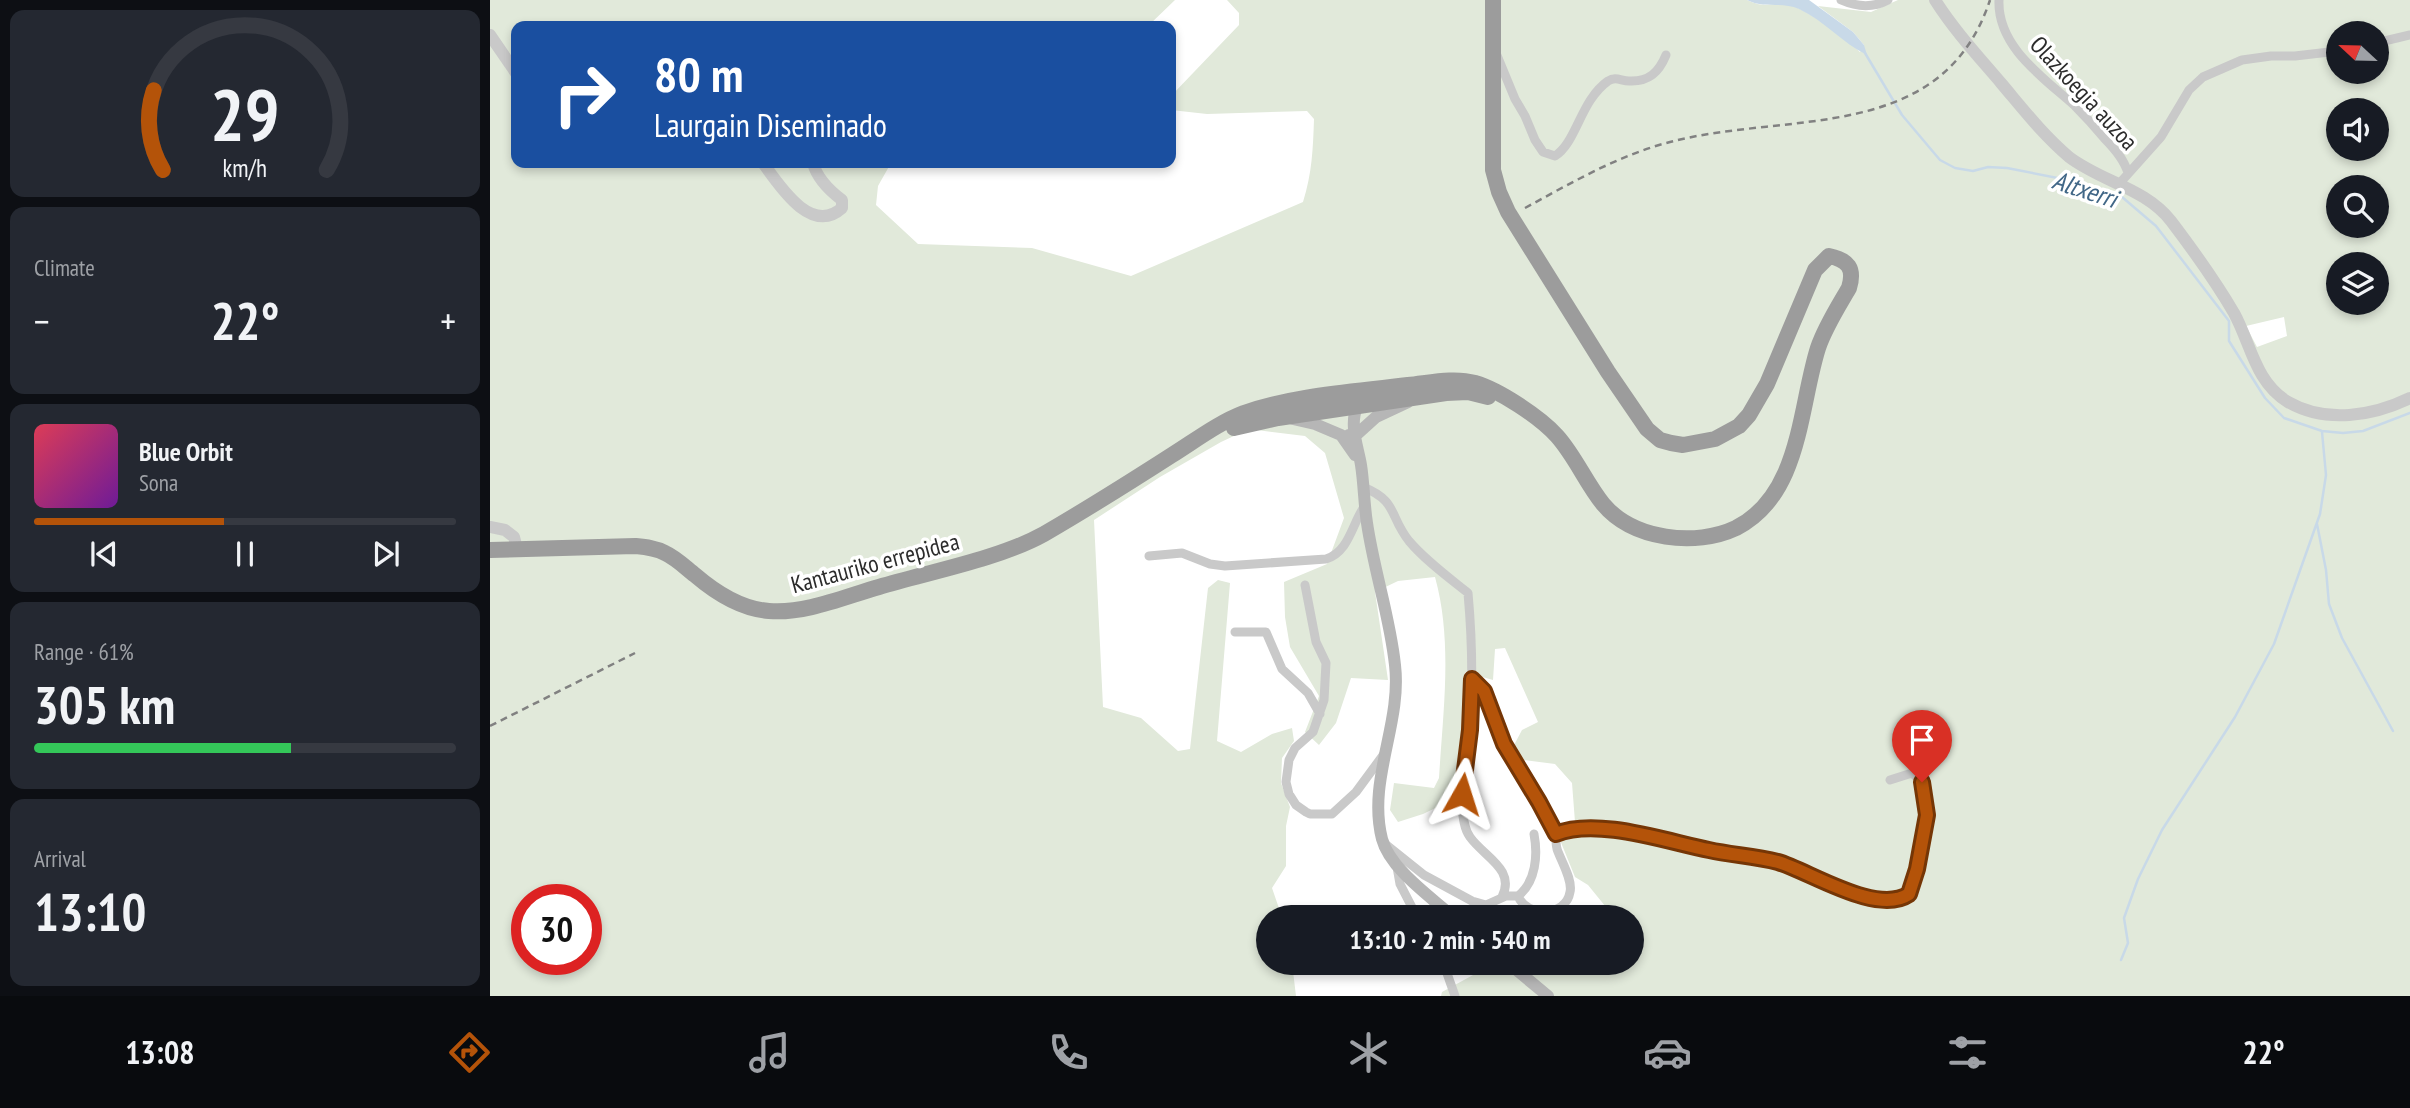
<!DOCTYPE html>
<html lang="en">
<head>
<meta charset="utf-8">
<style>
	:root { --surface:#171b24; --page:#242831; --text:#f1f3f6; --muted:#9ea1a6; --line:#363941; --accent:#b45309 }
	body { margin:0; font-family:"PT Sans Narrow",sans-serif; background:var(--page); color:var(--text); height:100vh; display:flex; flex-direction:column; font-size:26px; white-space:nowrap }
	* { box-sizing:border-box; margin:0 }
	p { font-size:23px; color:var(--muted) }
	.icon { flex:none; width:38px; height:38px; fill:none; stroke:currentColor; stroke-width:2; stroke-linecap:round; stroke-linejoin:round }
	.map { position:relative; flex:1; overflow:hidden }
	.side { display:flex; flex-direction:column; gap:10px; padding:10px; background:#0d0f14; width:490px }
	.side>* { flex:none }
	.banner { position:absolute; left:21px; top:21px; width:665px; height:147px; border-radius:14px; box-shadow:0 4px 10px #0003; background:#1a4fa0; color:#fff; overflow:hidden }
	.needle { width:46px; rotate:292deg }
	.buttons { position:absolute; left:1836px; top:21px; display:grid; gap:14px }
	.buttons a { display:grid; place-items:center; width:63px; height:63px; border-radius:50%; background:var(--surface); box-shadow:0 4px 10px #0003; font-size:35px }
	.speed { position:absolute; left:21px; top:884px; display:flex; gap:14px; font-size:35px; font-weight:700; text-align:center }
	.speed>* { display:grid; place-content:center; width:91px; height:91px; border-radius:50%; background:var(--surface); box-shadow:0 4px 10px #0003; line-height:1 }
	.speed .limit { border:10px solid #d22; background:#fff; color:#111 }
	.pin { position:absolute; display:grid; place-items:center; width:60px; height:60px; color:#fff; margin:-72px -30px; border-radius:50% 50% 50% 0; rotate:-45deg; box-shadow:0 0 7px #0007 }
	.pin .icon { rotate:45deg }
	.me { position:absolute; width:77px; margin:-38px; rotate:6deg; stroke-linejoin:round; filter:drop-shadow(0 0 5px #0008) }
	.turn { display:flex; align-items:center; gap:24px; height:147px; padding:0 28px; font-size:32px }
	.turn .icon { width:91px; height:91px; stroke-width:2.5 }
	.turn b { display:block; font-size:49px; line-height:60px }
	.big { font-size:52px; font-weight:700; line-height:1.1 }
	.side .widget { flex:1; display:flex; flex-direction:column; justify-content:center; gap:10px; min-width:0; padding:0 24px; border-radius:14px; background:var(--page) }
	.side .dial { align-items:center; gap:0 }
	.dial svg { height:182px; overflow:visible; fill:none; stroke:var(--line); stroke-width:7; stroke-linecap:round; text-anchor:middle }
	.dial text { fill:var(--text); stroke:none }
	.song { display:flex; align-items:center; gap:21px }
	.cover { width:84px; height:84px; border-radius:10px; background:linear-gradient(135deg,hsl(350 70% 55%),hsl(280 70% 35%)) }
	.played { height:7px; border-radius:4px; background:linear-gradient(90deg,var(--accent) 45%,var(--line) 45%) }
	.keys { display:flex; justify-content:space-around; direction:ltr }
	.heat { display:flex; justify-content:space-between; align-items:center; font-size:38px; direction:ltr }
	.charge { height:10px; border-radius:5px; background:linear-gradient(90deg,#34c759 61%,var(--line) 0) }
	.trip { position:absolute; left:766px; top:905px; width:388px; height:70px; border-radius:35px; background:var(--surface); box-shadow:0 4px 10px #0003; font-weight:700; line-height:70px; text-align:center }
	.menu { display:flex; height:112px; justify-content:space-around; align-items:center; background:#090b0e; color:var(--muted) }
	.menu .icon { width:49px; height:49px }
	.menu .on { color:var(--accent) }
	.menu b { font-size:32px; color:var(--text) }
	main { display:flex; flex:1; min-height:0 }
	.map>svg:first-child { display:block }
	.green { fill:#e1e9da; fill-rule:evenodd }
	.water { fill:#c8d9e8 }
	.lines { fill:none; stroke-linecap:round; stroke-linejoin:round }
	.stream { stroke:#c8d9e8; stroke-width:2.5 }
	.minor { stroke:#c9c9c9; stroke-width:9 }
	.tertiary { stroke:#c9c9c9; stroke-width:12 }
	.secondary { stroke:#b6b6b6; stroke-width:12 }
	.trunk { stroke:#9c9c9c; stroke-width:16 }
	.rail { stroke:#818181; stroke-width:2.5; stroke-dasharray:7 5; stroke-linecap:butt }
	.route-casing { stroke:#753606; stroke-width:18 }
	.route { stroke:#b45309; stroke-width:12 }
	.labels { text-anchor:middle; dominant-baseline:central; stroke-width:7; stroke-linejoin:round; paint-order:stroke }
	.street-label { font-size:24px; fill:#2c2c2c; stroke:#fff }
	.water-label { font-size:26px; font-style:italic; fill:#416787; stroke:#fff }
</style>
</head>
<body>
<main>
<section class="side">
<div class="widget dial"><svg viewBox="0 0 100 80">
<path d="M14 69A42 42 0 1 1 86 69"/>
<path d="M14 69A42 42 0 0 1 10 34" stroke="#b45309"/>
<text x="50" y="56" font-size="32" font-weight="700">29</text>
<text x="50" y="72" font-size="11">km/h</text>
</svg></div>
<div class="widget"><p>Climate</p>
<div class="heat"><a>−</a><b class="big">22°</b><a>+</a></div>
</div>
<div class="widget">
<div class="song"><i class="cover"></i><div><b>Blue Orbit</b><p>Sona</p></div></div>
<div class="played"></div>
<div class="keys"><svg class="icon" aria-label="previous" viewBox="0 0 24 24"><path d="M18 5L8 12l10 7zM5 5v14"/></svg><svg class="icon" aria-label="pause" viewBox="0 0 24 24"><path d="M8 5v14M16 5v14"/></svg><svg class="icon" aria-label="next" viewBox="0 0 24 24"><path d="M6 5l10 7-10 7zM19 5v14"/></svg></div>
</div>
<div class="widget"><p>Range · 61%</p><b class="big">305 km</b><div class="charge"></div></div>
<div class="widget"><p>Arrival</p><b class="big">13:10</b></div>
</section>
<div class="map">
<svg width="1920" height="996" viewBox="0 0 1920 996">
	<rect width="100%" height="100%" fill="#fff"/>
	<path class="green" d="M 0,0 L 685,0 L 658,26 L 26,26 L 26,163 L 401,163 L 388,186 L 386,205 L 428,244 L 542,248 L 641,276 L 813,202 C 822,173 823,149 824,119 L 817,111 L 717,114 L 681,110 L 681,96 L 749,25 L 749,13 L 737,0 L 1257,0 C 1273,8 1279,3 1295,4 C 1314,6 1356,38 1370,52 L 1374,45 L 1363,32 L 1328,6 L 1381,12 L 1408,0 L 1920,0 L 1920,996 L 951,996 L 952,992 L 1005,963 L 1143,962 L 1143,917 L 1124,917 L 1098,885 L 1085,877 L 1070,840 L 1074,826 L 1085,822 L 1082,783 L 1065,764 L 1034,760 L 1023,747 L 1032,730 L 1048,722 L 1015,648 L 1005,649 L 1003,680 L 975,672 L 974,730 L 962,800 L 933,814 L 908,822 L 900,810 L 904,783 L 944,788 L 949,778 C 953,711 963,642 945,577 L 908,581 L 885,592 L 898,680 L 861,678 L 846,723 L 829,745 L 815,732 L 829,696 L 800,647 L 795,617 L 794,582 L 837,564 L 854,518 L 835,453 L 815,436 L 759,429 L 731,442 L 670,477 L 604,520 L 613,707 L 651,718 L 688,751 L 700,749 L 718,588 L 728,580 L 740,583 L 727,741 L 751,752 L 782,734 L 802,728 L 804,741 L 792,758 L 791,783 L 800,807 L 796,826 L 796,866 L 782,888 L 792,917 L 779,917 L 779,962 L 802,963 L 806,996 L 0,996 ZM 1848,33 L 1886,33 L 1886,72 L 1848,72 ZM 1848,110 L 1886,110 L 1886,149 L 1848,149 ZM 1848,187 L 1886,187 L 1886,226 L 1848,226 ZM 1848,264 L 1886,264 L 1886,303 L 1848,303 ZM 1794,317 L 1797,336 L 1767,347 L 1756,326 ZM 37,900 L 96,900 L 96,959 L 37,959 Z"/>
	<path class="water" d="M 1257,0 L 1319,0 L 1363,32 L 1374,45 L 1377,55 C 1352,43 1335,21 1309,9 C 1291,1 1274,9 1257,0 Z"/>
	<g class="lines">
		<path class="stream" d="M 1375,53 L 1412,115 L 1450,160 L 1465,168 L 1483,171 L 1498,167 L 1517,168 L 1588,182 L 1632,197 L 1666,226 L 1739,321 L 1739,341 L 1775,398 L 1794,418 L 1832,431 L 1853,433 L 1873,431 L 1920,413
			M 1827,524 L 1836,570 L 1839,604 L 1852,638 L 1903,731
			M 1631,960 L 1638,943 L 1634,918 L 1648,879 L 1672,830 L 1745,717 L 1784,644 L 1830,514 L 1836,475 L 1832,432"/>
		<path class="minor" d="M 1351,0 C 1367,7 1383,8 1398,0
			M 1509,0 C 1507,47 1554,78 1585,106 C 1595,116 1605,127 1614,138 C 1624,148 1634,159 1638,173
			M 1886,43 L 1920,35
			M 1006,53 L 1025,99 L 1035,116 L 1045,140 L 1053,152 L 1065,156 C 1087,142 1090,101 1118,81 C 1126,76 1131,81 1139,81 C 1159,82 1169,72 1176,55
			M 1629,184 L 1671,137 L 1699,90 L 1713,77 L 1752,60 L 1781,56 L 1805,56 L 1848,51
			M 873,487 C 908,501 899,516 919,541 C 935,560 958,577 978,593 C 982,637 983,682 980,727 C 978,754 969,779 972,807 C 973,817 974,829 980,837 C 994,857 1026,869 1012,897
			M 659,556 L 692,553 L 720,564 L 735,566 L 836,559 C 859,552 862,524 874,507
			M 815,585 L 826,642 L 836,663 L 834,700 L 823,732 L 805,748 L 799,760 L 796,782 L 799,794 L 806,805 L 816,812 L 820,814 L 842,814 L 866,792 L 894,754
			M 745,632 L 776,632 L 792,669 L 818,693 L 830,714
			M 982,679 L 994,691 L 1014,744 L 1063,828 C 1067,835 1065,841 1067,849 C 1071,861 1083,880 1080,892 C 1076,917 1037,918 1028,896
			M 1066,834 C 1107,818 1178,842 1219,850 C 1242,855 1265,856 1288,862 C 1319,872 1387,916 1419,894 L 1422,886 L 1437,815 L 1432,782 L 1422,773 L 1400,780
			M 894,843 L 934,875 L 982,901 L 996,905 L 1016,896 L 1028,896 C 1046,882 1048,855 1044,834
			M 907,867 L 910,884 L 927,917
			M 953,962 L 965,996"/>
		<path class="tertiary" d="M 1445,0 C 1464,30 1488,56 1511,83 C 1533,109 1553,135 1579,157 C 1612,182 1655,188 1681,221 C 1703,250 1726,282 1744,313 C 1761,344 1765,382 1798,402 C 1836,424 1883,416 1920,398
			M 0,35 L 26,73
			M 273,163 C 289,185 321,236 352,208 L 352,200 C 340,191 327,178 323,163
			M 0,527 L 15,530 L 24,537 L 27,549"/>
		<path class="secondary" d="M 867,407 C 859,425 868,447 871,465 C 874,484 874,504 877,523 C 884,571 900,617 905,665 C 912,724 877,780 892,839 C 900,869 941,897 963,917
			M 803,419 L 825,424 L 851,435 L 865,455
			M 859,435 L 865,436 L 886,417 L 918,402
			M 1017,962 L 1058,996"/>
		<path class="trunk" d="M 744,428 L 788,418 L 956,393 L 978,392 L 998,397
			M 0,550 L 145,546 C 155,547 166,548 175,553 C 186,558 196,568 205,575 C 226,593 251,609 279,611 C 315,614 354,597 389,587 C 439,572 509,559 554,534 C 597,509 640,482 682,455 C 706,440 728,423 754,413 C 806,395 864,392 918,385 C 939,383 964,377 985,383 C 1009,390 1050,417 1067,436 C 1085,456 1096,483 1113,504 C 1143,540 1206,547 1246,528 C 1311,495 1309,408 1328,348 C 1335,327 1348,307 1359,288 C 1365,268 1358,260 1339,256 L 1325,270 L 1277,384 L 1259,415 L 1249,426 L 1225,439 L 1193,445 L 1181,443 L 1170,440 L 1157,429 L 1118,372 L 1018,212 L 1009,192 L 1003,170 L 1003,0"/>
		<path class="rail" d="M 1035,208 C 1081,183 1129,155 1180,142 C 1297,111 1452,145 1500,0
			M 0,726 L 145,653"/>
	</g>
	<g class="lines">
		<defs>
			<path id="route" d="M 972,794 L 980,730 L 982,679 L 994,691 L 1014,744 L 1049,802 L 1066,834 C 1107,817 1178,842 1219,850 C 1242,855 1265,856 1288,862 C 1319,871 1387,916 1419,894 L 1427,869 L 1437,815 L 1432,782"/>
		</defs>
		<use href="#route" class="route-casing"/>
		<use href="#route" class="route"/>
	</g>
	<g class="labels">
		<g class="street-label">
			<text transform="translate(1594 93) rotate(47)">Olazkoegia auzoa</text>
			<text transform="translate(385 563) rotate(-15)">Kantauriko errepidea</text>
		</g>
		<g class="water-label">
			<text transform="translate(1595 189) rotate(18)">Altxerri</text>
		</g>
	</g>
</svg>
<div class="buttons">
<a><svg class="needle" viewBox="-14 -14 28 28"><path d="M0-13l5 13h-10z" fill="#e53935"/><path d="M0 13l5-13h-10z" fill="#9ea1a6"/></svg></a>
<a><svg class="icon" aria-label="sound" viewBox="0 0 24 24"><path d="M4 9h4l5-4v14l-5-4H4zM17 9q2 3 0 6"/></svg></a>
<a><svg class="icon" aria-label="search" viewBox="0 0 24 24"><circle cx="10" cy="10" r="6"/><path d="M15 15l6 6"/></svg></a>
<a><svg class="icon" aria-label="layers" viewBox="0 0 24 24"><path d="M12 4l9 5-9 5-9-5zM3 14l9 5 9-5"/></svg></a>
</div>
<div class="speed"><div class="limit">30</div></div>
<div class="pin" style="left:1432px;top:782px;background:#d93025"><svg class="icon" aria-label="arrive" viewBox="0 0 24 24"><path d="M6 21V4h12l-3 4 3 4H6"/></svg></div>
<svg class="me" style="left:972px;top:794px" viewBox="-20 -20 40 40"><path d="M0-17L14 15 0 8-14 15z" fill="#b45309" stroke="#fff" stroke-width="4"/></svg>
<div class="trip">13:10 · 2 min · 540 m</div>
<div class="banner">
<div class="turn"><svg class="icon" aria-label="right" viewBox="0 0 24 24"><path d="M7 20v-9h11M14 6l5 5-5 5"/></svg><div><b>80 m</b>Laurgain Diseminado</div></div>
</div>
</div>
</main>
<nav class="menu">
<b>13:08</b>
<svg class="icon on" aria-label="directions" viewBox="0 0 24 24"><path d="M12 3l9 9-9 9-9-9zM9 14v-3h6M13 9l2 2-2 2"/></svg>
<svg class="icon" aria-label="music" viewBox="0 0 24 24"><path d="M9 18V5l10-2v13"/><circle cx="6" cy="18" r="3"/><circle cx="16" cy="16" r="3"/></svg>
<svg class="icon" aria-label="phone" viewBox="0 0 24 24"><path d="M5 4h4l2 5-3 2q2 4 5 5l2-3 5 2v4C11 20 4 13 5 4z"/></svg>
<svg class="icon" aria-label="climate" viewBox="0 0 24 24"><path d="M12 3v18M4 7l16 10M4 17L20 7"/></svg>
<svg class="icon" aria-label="car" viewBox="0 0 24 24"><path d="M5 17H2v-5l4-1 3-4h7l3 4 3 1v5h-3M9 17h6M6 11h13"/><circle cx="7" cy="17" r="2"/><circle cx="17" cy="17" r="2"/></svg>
<svg class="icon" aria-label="filters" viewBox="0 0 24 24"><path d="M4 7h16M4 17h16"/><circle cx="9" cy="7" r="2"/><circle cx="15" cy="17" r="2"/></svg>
<b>22°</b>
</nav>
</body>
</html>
